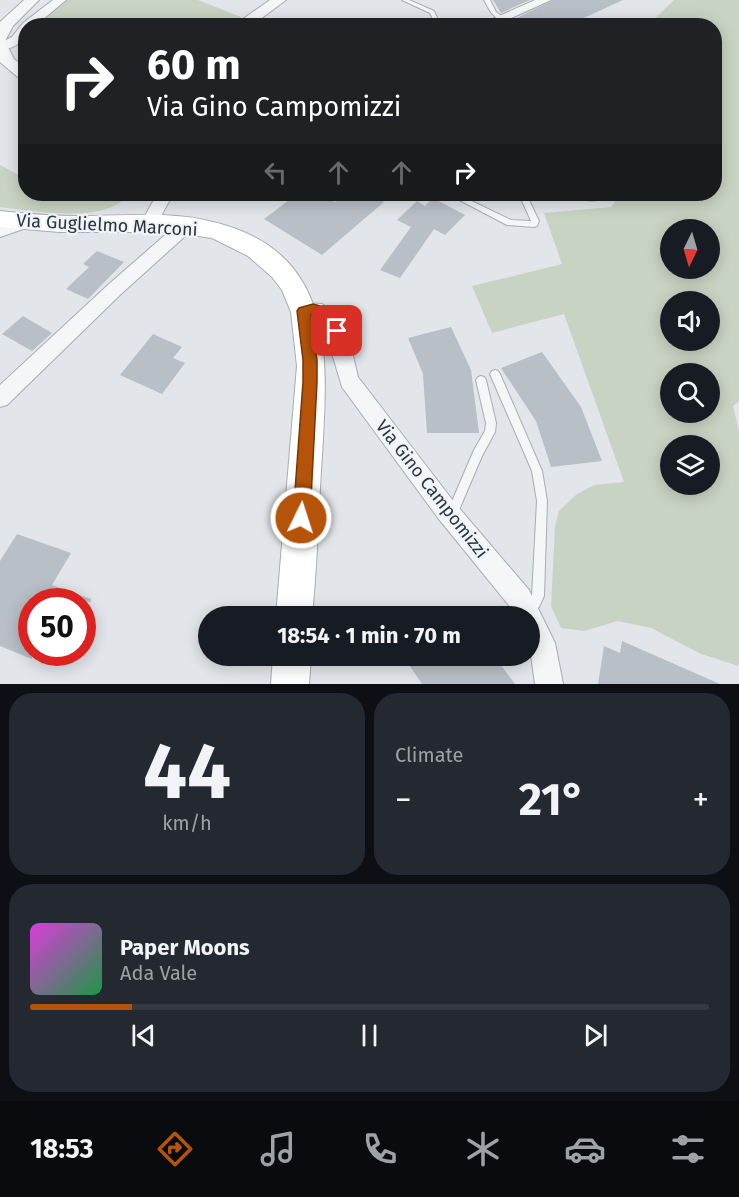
<!DOCTYPE html>
<html lang="en">
<head>
<meta charset="utf-8">
<style>
	:root { --surface:#171b24; --page:#242831; --text:#f1f3f6; --muted:#9ea1a6; --line:#363941; --accent:#b45309 }
	body { margin:0; font-family:"Fira Sans",sans-serif; background:var(--page); color:var(--text); height:100vh; display:flex; flex-direction:column; font-size:22px; white-space:nowrap }
	* { box-sizing:border-box; margin:0 }
	p { font-size:20px; color:var(--muted) }
	.icon { flex:none; width:33px; height:33px; fill:none; stroke:currentColor; stroke-width:2; stroke-linecap:round; stroke-linejoin:round }
	.map { position:relative; height:684px; overflow:hidden }
	.side { display:flex; flex-direction:column; gap:9px; padding:9px; background:#0d0f14; flex:1 }
	.side>* { flex:none }
	.hud { position:absolute; left:18px; top:18px; width:704px; height:183px; border-radius:24px; box-shadow:0 3px 15px #0003; background:#202124; color:#fff; overflow:hidden }
	.needle { width:39px; rotate:185deg }
	.controls { position:absolute; left:660px; top:219px; display:grid; gap:12px }
	.controls a { display:grid; place-items:center; width:60px; height:60px; border-radius:50%; background:var(--surface); box-shadow:0 3px 15px #0003; font-size:30px }
	.speed { position:absolute; left:18px; top:588px; display:flex; gap:12px; font-size:30px; font-weight:700; text-align:center }
	.speed>* { display:grid; place-content:center; width:78px; height:78px; border-radius:50%; background:var(--surface); box-shadow:0 3px 15px #0003; line-height:1 }
	.speed .limit { border:9px solid #d22; background:#fff; color:#111 }
	.pin { position:absolute; display:grid; place-items:center; width:51px; height:51px; color:#fff; margin:-26px; border-radius:12px; box-shadow:0 3px 9px #0006 }
	.me { position:absolute; width:66px; margin:-33px; rotate:4deg; stroke-linejoin:round; filter:drop-shadow(0 0 4px #0008) }
	.turn { display:flex; align-items:center; gap:21px; height:126px; padding:0 30px; font-size:27px }
	.turn .icon { width:78px; height:78px; stroke-width:2.5 }
	.turn b { display:block; font-size:42px; line-height:51px }
	.lanes { display:flex; align-items:center; height:57px; padding:0 30px; background:#0003; justify-content:center; gap:30px; direction:ltr }
	.lanes .off { opacity:.35 }
	.big { font-size:45px; font-weight:700; line-height:1.1 }
	.side .widget { flex:1; display:flex; flex-direction:column; justify-content:center; gap:9px; min-width:0; padding:0 21px; border-radius:24px; background:var(--page) }
	.side .dial { align-items:center; gap:0 }
	.dial b { font-size:78px; line-height:1 }
	.song { display:flex; align-items:center; gap:18px }
	.cover { width:72px; height:72px; border-radius:9px; background:linear-gradient(135deg,hsl(300 70% 55%),hsl(140 70% 35%)) }
	.played { height:6px; border-radius:3px; background:linear-gradient(90deg,var(--accent) 15%,var(--line) 15%) }
	.keys { display:flex; justify-content:space-around; direction:ltr }
	.heat { display:flex; justify-content:space-between; align-items:center; font-size:33px; direction:ltr }
	.side .tiles { flex:1; display:grid; gap:9px; grid-template-columns:1fr 1fr }
	.widget:last-child { grid-column:span 2 }
	.trip { position:absolute; left:198px; top:606px; width:342px; height:60px; border-radius:30px; background:var(--surface); box-shadow:0 3px 15px #0003; font-weight:700; line-height:60px; text-align:center }
	.dock { display:flex; height:96px; justify-content:space-around; align-items:center; background:#090b0e; color:var(--muted) }
	.dock .icon { width:42px; height:42px }
	.dock .selected { color:var(--accent) }
	.dock b { font-size:27px; color:var(--text) }
	.map>svg:first-child { display:block }
	.green { fill:#c9d3c3; fill-rule:evenodd }
	.building { fill:#b9bfc6 }
	.lines { fill:none; stroke-linecap:round; stroke-linejoin:round }
	.service-casing { stroke:#a7adb3; stroke-width:2 }
	.minor-casing { stroke:#a7adb3; stroke-width:2 }
	.tertiary-casing { stroke:#a7adb3; stroke-width:2 }
	.secondary-casing { stroke:#a7adb3; stroke-width:2 }
	.service { fill:#f4f6f8; fill-rule:evenodd }
	.minor { fill:#f4f6f8; fill-rule:evenodd }
	.tertiary { fill:#f4f6f8; fill-rule:evenodd }
	.secondary { fill:#fff; fill-rule:evenodd }
	.route { fill:#b45309; stroke:#753606; stroke-width:1.5 }
	.labels { text-anchor:middle; dominant-baseline:central; stroke-width:4.5; stroke-linejoin:round; paint-order:stroke }
	.street-label { font-size:18px; fill:#2a3541; stroke:#f1f4f7 }
</style>
</head>
<body>
<div class="map">
<svg width="739" height="684" viewBox="0 0 739 684">
	<rect width="100%" height="100%" fill="#e2e5e9"/>
	<path class="green" d="M 65,0 L 198,0 L 241,17 L 228,26 L 34,26 Z
		M 674,0 L 739,0 L 739,401 L 733,406 L 739,431 L 739,666 L 701,654 L 651,628 L 618,621 L 584,631 L 561,628 L 551,606 L 555,527 L 559,511 L 577,494 L 594,485 L 624,482 L 564,314 L 492,333 L 472,286 L 562,264 L 544,213 L 611,207 L 620,194 L 714,194 L 714,26 L 648,25 ZM 670,230 L 710,230 L 710,268 L 670,268 ZM 670,302 L 710,302 L 710,340 L 670,340 ZM 670,374 L 710,374 L 710,412 L 670,412 ZM 670,446 L 710,446 L 710,484 L 670,484 Z
		M 0,165 L 25,178 L 26,194 L 128,194 C 109,225 31,211 0,207 Z"/>
	<path class="building" d="M 493,0 L 530,0 L 501,13 Z
		M 553,0 L 623,0 L 566,26 L 512,26 L 507,23 Z
		M 297,194 L 321,194 L 335,202 L 346,194 L 368,194 L 384,202 L 322,255 L 264,219 Z
		M 433,198 L 465,215 L 445,235 L 434,229 L 400,278 L 380,270 L 411,227 L 397,220 L 417,201 L 425,206 Z
		M 97,251 L 124,262 L 88,299 L 66,289 L 89,267 L 83,264 Z
		M 23,316 L 52,333 L 32,351 L 2,334 Z
		M 451,327 L 471,370 L 479,433 L 427,433 L 423,374 L 408,338 Z
		M 153,334 L 182,347 L 173,358 L 185,363 L 162,394 L 120,375 Z
		M 542,352 L 581,407 L 602,461 L 551,467 L 536,421 L 501,368 Z
		M 17,534 L 71,553 L 52,585 L 91,599 L 91,602 L 32,602 L 32,659 L 0,646 L 0,561 Z
		M 622,641 L 720,684 L 598,684 L 604,646 L 620,653 Z
		M 403,656 L 494,656 L 515,684 L 422,684 Z"/>
	<g class="lines">
		<defs>
			<path id="service" d="M 402,0 L 409,0 L 434,11 L 441,26 L 436,26 L 430,13 Z
				M 484,0 L 490,0 L 496,12 L 503,17 L 503,19 C 492,19 489,8 484,0 Z
				M 448,194 L 457,194 L 511,220 L 531,221 L 519,194 L 526,194 L 539,221 L 537,226 L 534,227 L 507,225 Z
				M 495,370 L 498,371 L 500,374 L 542,471 L 547,501 L 544,596 L 539,607 L 526,616 L 522,614 L 520,610 C 523,604 529,602 532,596 L 537,501 L 532,471 L 490,374 L 492,371 Z
				M 481,376 L 484,377 L 486,380 L 496,423 L 495,432 L 482,456 L 456,517 L 452,518 L 448,517 L 447,513 L 474,450 L 485,431 L 486,423 L 476,380 L 478,377 Z"/>
			<path id="minor" d="M 53,0 L 66,0 L 35,26 L 26,26 C 26,42 16,48 0,50 L 0,43 L 12,37 L 23,23 Z
				M 535,0 L 551,0 L 494,26 L 477,26 Z
				M 157,194 L 173,194 L 155,227 L 143,227 L 141,223 Z
				M 572,194 L 611,194 L 609,198 C 598,201 585,201 574,198 Z
				M 26,216 L 32,218 L 34,222 L 32,226 L 0,237 L 0,224 Z
				M 186,220 L 192,222 L 194,226 L 192,230 L 121,294 L 7,405 L 0,407 L 0,385 L 109,284 L 180,222 Z
				M 303,303 L 322,304 L 337,313 L 347,331 L 358,377 L 454,502 L 529,590 L 555,643 L 563,684 L 535,684 L 530,648 L 530,616 L 515,616 L 511,608 L 438,518 L 342,387 L 323,323 L 318,319 L 296,316 L 294,311 L 296,306 Z"/>
			<path id="tertiary" d="M 24,0 L 39,0 L 13,26 L 5,41 L 14,59 L 26,68 L 26,81 L 20,79 L 0,62 L 0,22 Z
				M 270,0 L 286,0 L 251,26 L 233,26 Z"/>
			<path id="secondary" d="M 0,211 C 27,214 54,216 82,216 C 125,216 171,211 213,222 C 342,253 327,367 321,471 C 318,520 317,568 312,616 L 276,616 L 297,366 L 291,312 L 282,290 L 272,277 L 248,256 L 212,238 L 170,232 L 60,232 L 0,227 Z
				M 273,656 L 311,656 L 309,684 L 271,684 Z"/>
		</defs>
		<use href="#service" class="service-casing"/>
		<use href="#minor" class="minor-casing"/>
		<use href="#tertiary" class="tertiary-casing"/>
		<use href="#secondary" class="secondary-casing"/>
		<use href="#service" class="service"/>
		<use href="#minor" class="minor"/>
		<use href="#tertiary" class="tertiary"/>
		<use href="#secondary" class="secondary"/>
	</g>
	<path class="route" d="M 313,304 C 331,308 336,316 343,331 L 337,337 L 332,335 C 327,325 323,315 311,315 L 317,360 L 317,382 L 310,518 L 307,523 L 301,526 L 295,523 L 293,518 L 303,382 L 303,360 L 297,311 L 299,308 Z"/>
	<g class="labels">
		<g class="street-label">
			<text transform="translate(107 225) rotate(3)">Via Guglielmo Marconi</text>
			<text transform="translate(432 489) rotate(52)">Via Gino Campomizzi</text>
		</g>
	</g>
</svg>
<div class="controls">
<a><svg class="needle" viewBox="-14 -14 28 28"><path d="M0-13l5 13h-10z" fill="#e53935"/><path d="M0 13l5-13h-10z" fill="#9ea1a6"/></svg></a>
<a><svg class="icon" aria-label="sound" viewBox="0 0 24 24"><path d="M4 9h4l5-4v14l-5-4H4zM17 9q2 3 0 6"/></svg></a>
<a><svg class="icon" aria-label="search" viewBox="0 0 24 24"><circle cx="10" cy="10" r="6"/><path d="M15 15l6 6"/></svg></a>
<a><svg class="icon" aria-label="layers" viewBox="0 0 24 24"><path d="M12 4l9 5-9 5-9-5zM3 14l9 5 9-5"/></svg></a>
</div>
<div class="speed"><div class="limit">50</div></div>
<div class="pin" style="left:337px;top:331px;background:#d93025"><svg class="icon" aria-label="arrive" viewBox="0 0 24 24"><path d="M6 21V4h12l-3 4 3 4H6"/></svg></div>
<svg class="me" style="left:301px;top:518px" viewBox="-20 -20 40 40"><circle r="17" fill="#b45309" stroke="#fff" stroke-width="3"/><path d="M0-11L8 9 0 5-8 9z" fill="#fff"/></svg>
<div class="trip">18:54 · 1 min · 70 m</div>
<div class="hud">
<div class="turn"><svg class="icon" aria-label="right" viewBox="0 0 24 24"><path d="M7 20v-9h11M14 6l5 5-5 5"/></svg><div><b>60 m</b>Via Gino Campomizzi</div></div>
<div class="lanes"><svg class="icon off" aria-label="left" viewBox="0 0 24 24"><path d="M17 20v-9H6M10 6l-5 5 5 5"/></svg><svg class="icon off" aria-label="ahead" viewBox="0 0 24 24"><path d="M12 20V5M6 11l6-6 6 6"/></svg><svg class="icon off" aria-label="ahead" viewBox="0 0 24 24"><path d="M12 20V5M6 11l6-6 6 6"/></svg><svg class="icon" aria-label="right" viewBox="0 0 24 24"><path d="M7 20v-9h11M14 6l5 5-5 5"/></svg></div>
</div>
</div>
<section class="side">
<div class="tiles">
<div class="widget dial"><b>44</b><p>km/h</p></div>
<div class="widget"><p>Climate</p>
<div class="heat"><a>−</a><b class="big">21°</b><a>+</a></div>
</div>
<div class="widget">
<div class="song"><i class="cover"></i><div><b>Paper Moons</b><p>Ada Vale</p></div></div>
<div class="played"></div>
<div class="keys"><svg class="icon" aria-label="previous" viewBox="0 0 24 24"><path d="M18 5L8 12l10 7zM5 5v14"/></svg><svg class="icon" aria-label="pause" viewBox="0 0 24 24"><path d="M8 5v14M16 5v14"/></svg><svg class="icon" aria-label="next" viewBox="0 0 24 24"><path d="M6 5l10 7-10 7zM19 5v14"/></svg></div>
</div>
</div>
</section>
<nav class="dock">
<b>18:53</b>
<svg class="icon selected" aria-label="directions" viewBox="0 0 24 24"><path d="M12 3l9 9-9 9-9-9zM9 14v-3h6M13 9l2 2-2 2"/></svg>
<svg class="icon" aria-label="music" viewBox="0 0 24 24"><path d="M9 18V5l10-2v13"/><circle cx="6" cy="18" r="3"/><circle cx="16" cy="16" r="3"/></svg>
<svg class="icon" aria-label="phone" viewBox="0 0 24 24"><path d="M5 4h4l2 5-3 2q2 4 5 5l2-3 5 2v4C11 20 4 13 5 4z"/></svg>
<svg class="icon" aria-label="climate" viewBox="0 0 24 24"><path d="M12 3v18M4 7l16 10M4 17L20 7"/></svg>
<svg class="icon" aria-label="car" viewBox="0 0 24 24"><path d="M5 17H2v-5l4-1 3-4h7l3 4 3 1v5h-3M9 17h6M6 11h13"/><circle cx="7" cy="17" r="2"/><circle cx="17" cy="17" r="2"/></svg>
<svg class="icon" aria-label="filters" viewBox="0 0 24 24"><path d="M4 7h16M4 17h16"/><circle cx="9" cy="7" r="2"/><circle cx="15" cy="17" r="2"/></svg>
</nav>
</body>
</html>
